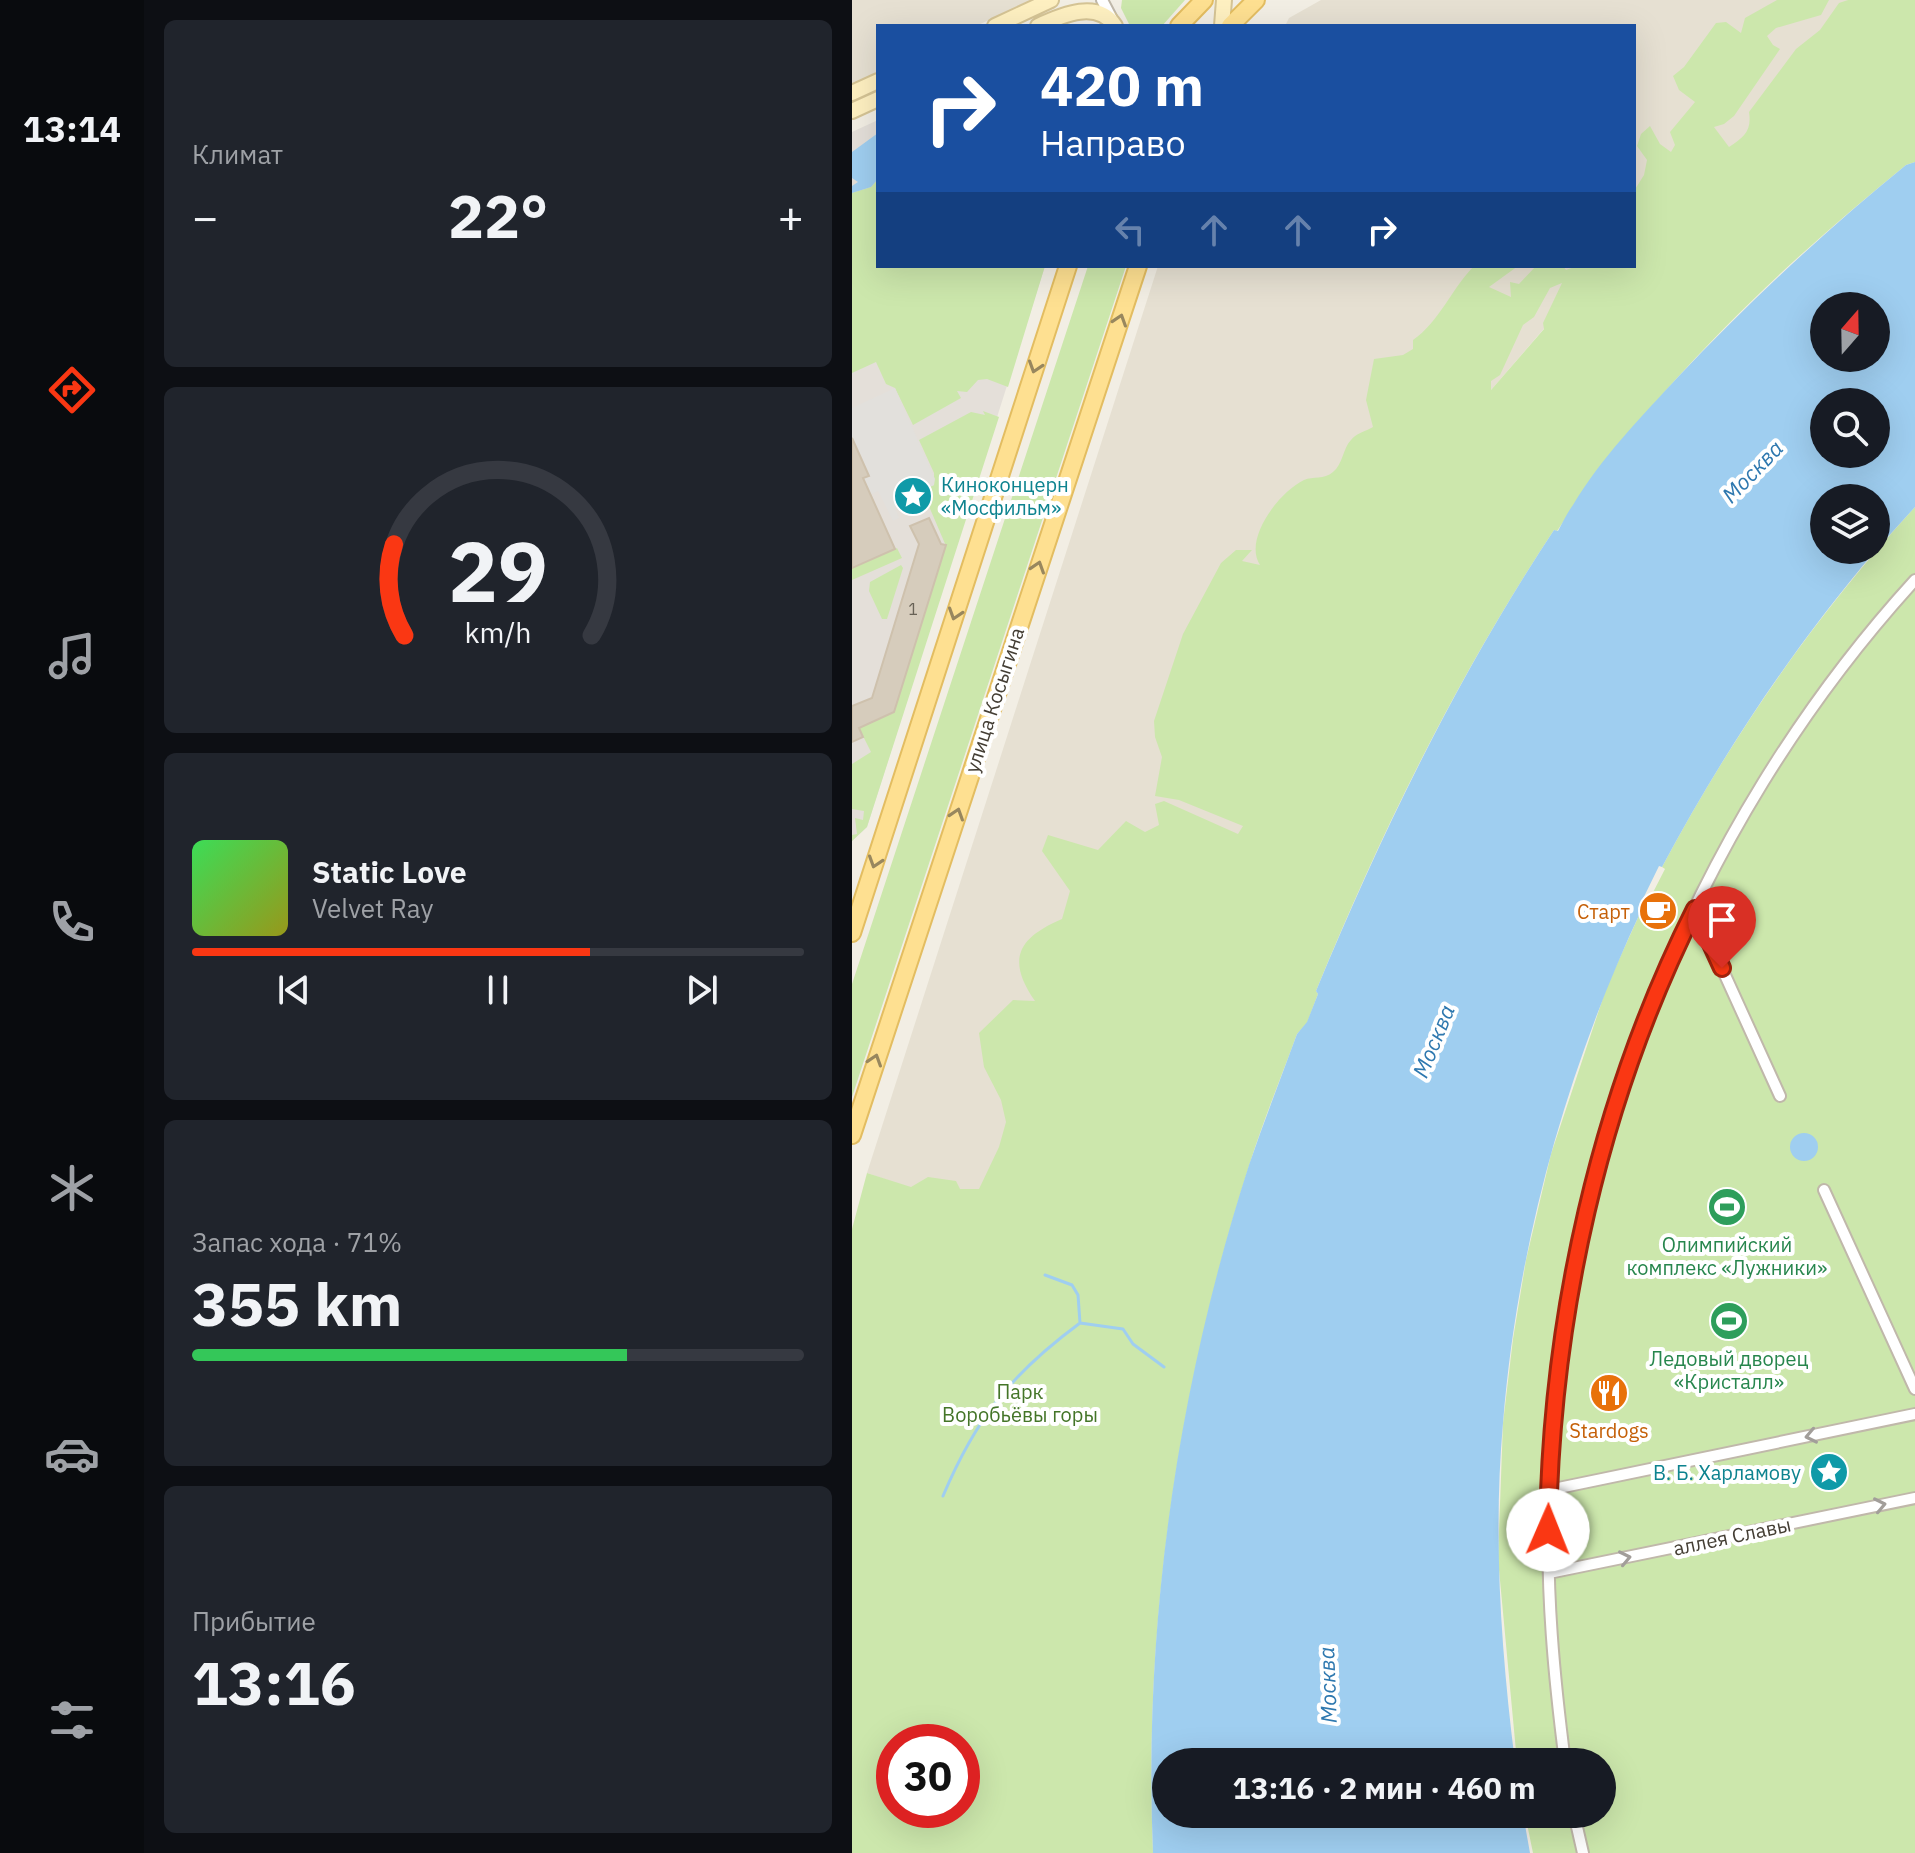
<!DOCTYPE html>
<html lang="ru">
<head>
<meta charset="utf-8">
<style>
	:root { --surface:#171b24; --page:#20242c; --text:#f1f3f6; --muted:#9ea1a6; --line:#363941; --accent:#fa3713 }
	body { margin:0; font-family:"IBM Plex Sans",sans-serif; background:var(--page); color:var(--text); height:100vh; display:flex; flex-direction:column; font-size:30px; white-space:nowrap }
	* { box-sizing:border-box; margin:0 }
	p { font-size:26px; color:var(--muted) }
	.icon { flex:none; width:44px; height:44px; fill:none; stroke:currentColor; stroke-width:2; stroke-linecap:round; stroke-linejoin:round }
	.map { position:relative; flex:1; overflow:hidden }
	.panel { display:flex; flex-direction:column; gap:20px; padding:20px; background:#0d0f14; width:708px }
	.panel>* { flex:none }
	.top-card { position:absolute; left:24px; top:24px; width:760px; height:244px; border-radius:0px; box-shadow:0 8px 32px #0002; background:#1a4fa0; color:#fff; overflow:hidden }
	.needle { width:52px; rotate:20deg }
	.controls { position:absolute; left:958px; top:292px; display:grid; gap:16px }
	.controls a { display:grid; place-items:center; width:80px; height:80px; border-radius:50%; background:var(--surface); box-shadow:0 8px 32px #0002; font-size:40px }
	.speed { position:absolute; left:24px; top:1724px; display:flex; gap:16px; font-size:40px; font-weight:700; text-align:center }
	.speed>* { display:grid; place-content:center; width:104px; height:104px; border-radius:50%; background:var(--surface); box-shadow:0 8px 32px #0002; line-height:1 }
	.speed .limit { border:12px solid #d22; background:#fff; color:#111 }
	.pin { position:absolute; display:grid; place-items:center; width:68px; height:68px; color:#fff; margin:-82px -34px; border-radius:50% 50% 50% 0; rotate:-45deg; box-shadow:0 0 8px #0007 }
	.pin .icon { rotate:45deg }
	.me { position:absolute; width:88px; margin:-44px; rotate:1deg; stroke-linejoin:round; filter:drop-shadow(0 0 6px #0008) }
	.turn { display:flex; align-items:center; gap:28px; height:168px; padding:0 32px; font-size:36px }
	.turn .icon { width:104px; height:104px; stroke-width:2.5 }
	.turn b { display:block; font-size:56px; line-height:68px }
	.lanes { display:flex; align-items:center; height:76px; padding:0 32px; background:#0003; justify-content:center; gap:40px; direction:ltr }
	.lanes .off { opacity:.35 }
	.big { font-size:60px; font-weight:700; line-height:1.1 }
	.panel .widget { flex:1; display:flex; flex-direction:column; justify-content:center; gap:12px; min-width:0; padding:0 28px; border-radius:12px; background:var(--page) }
	.panel .dial { align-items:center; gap:0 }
	.dial svg { height:208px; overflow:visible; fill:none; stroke:var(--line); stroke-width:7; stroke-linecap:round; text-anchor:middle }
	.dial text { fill:var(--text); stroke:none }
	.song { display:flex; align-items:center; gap:24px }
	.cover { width:96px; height:96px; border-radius:12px; background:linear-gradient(135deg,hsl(130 70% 55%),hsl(60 70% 35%)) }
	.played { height:8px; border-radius:4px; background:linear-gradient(90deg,var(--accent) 65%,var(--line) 65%) }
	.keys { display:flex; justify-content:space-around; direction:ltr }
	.heat { display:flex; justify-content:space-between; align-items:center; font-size:44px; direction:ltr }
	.charge { height:12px; border-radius:6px; background:linear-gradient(90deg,#34c759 71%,var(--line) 0) }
	.trip { position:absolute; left:300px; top:1748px; width:464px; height:80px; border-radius:40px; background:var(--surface); box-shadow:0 8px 32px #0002; font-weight:700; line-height:80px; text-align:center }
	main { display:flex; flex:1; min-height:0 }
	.tab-bar { display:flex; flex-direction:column; width:144px; justify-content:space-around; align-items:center; background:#090b0e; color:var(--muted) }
	.tab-bar .icon { width:56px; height:56px }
	.tab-bar .on { color:var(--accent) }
	.tab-bar b { font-size:36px; color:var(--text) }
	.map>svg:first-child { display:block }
	.residential { fill:#e6e0d2 }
	.industrial { fill:#e4dfd9 }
	.green { fill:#cce7ac; fill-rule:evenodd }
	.parking { fill:#e2e0dc }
	.water { fill:#9fcef0; fill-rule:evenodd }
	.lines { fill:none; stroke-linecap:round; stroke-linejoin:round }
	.stream { stroke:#9fcef0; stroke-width:3 }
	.building { fill:#d6ccbc; stroke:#cec1ad; stroke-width:2 }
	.street-casing { stroke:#c0b8aa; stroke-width:14 }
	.secondary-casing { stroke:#d5c495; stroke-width:18 }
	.primary-casing { stroke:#e3bd61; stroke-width:20 }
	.street { stroke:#fff; stroke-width:10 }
	.secondary { stroke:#fef0c1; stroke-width:14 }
	.primary { stroke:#fee091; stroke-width:16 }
	.oneway { stroke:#98875e }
	.oneway2 { stroke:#a29e9a }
	.route-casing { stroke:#a2240c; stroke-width:20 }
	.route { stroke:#fa3713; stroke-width:14 }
	.labels { text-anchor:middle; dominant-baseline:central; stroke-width:8; stroke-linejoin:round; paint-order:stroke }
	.number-label { font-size:16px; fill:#686256 }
	.culture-label { font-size:20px; fill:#0d838f; stroke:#fff; text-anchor:start }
	.street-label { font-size:20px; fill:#443e34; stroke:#fff }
	.food-label { font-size:20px; fill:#c56008; stroke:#fff; text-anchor:end }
	.leisure-label { font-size:20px; fill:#27864d; stroke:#fff }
	.park-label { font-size:20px; fill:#447528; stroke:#fff }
	.water-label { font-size:22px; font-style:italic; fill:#2e78af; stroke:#fff }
</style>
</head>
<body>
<main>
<nav class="tab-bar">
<b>13:14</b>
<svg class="icon on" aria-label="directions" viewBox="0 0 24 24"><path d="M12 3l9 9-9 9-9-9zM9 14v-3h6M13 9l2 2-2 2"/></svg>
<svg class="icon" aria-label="music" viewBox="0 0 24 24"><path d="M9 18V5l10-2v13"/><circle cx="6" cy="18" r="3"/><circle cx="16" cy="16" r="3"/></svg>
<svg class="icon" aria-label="phone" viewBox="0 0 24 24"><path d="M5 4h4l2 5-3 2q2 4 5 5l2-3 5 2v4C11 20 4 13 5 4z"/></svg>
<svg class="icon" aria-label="climate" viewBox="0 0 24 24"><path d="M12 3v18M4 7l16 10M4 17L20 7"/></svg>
<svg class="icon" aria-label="car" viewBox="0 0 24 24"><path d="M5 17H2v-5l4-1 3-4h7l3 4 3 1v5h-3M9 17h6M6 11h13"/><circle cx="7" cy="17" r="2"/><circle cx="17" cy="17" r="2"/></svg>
<svg class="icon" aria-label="filters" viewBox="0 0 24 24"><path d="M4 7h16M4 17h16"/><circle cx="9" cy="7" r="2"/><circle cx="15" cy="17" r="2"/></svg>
</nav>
<section class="panel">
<div class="widget"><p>Климат</p>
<div class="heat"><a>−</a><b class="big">22°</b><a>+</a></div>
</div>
<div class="widget dial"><svg viewBox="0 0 100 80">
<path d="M14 69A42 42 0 1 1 86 69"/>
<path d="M14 69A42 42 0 0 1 10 34" stroke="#fa3713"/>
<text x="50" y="56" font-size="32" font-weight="700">29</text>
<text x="50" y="72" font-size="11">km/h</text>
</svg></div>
<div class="widget">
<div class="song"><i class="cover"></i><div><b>Static Love</b><p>Velvet Ray</p></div></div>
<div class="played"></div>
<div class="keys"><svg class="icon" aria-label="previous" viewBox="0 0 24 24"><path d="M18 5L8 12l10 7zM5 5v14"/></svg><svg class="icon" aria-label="pause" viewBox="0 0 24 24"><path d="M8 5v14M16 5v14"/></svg><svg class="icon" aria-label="next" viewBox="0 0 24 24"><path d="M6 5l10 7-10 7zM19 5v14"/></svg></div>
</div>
<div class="widget"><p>Запас хода · 71%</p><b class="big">355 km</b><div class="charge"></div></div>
<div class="widget"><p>Прибытие</p><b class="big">13:16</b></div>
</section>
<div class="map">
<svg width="1063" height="1853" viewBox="0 0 1063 1853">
	<rect width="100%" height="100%" fill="#f2eee4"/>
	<path class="residential" d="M 0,0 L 179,0 L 124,26 L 26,26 L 26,72 L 0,84 Z
		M 469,0 L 996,0 L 882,151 L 782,224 L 782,26 L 433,26 L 437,18 Z
		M 306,266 L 746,266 L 633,397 L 364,884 L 200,1237 L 15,1173 Z"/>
	<path class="industrial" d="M 26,120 L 26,266 L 193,266 L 15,827 L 0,841 L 0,132 Z"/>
	<path class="green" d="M 270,0 L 333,0 L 310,26 L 278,26 L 269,8 Z
		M 925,0 L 977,0 L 969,15 L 924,28 L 915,36 L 921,45 L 928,49 L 882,116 L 872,124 L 862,127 L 877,147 C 892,137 900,131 897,112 L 944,49 L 968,30 L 987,3 L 996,0 L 1063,0 L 1063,162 L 1054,165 C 923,271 799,390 705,531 L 702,530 C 606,675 529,832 464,991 L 466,994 L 455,1023 L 445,1034 C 429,1078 411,1121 397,1166 C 327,1386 291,1622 301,1853 L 0,1853 L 0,1229 L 15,1173 L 59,1187 L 76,1177 L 104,1181 L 108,1189 L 127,1189 L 147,1147 L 154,1122 L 149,1100 L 132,1067 L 127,1033 L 161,1000 L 183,1001 C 154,959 166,938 210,919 L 218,891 L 190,851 L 196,835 L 246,850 L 274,821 L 293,832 L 307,825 L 303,804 L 312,801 L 386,834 L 391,826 L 327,800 L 303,796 L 310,757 L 303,737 L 302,721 L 331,634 L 369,563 L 384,550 L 400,550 L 390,561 L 408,565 C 391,539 427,492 452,480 C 461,476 472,480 481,472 C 491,464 491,448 499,440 C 503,434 514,431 521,427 L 514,400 L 522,359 L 551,355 L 561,349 L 561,340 C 587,322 599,290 621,267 L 666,266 L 637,287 L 659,297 L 658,282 L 667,284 L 684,266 L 711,266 L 714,270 L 725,266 L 782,266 L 782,191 L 792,175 L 795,160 L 785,146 L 789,134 L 798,126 L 808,144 L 819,152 L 823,145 L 818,132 L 843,102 L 827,90 L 821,76 L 832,67 L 864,23 L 874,22 L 889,33 L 893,18 ZM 710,283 L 691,323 L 692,329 L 639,390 L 639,381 L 648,375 L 671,325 L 682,317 L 698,288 ZM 42,1742 L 110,1742 L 110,1810 L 42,1810 Z
		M 26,179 L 26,266 L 193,266 L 156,387 L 135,379 L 126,380 L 115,392 L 105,391 L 109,398 L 61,425 L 43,388 L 34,384 L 24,362 L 0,373 L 0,193 L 19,187 Z
		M 236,266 L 274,266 L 0,1097 L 0,984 Z
		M 131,411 L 147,417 L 15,827 L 0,841 L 0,835 L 5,834 L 3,818 L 11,820 L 12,811 L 0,809 L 0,764 L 19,752 L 7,728 L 42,712 L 94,546 L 70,490 L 82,485 L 82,473 L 67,440 L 119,412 L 133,415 Z
		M 1063,507 L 1063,1853 L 681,1853 L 673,1814 L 750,1814 L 750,1762 L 665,1762 L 646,1559 L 651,1423 L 661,1339 L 674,1260 L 699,1154 L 755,986 L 789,911 L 791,912 L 813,869 L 810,867 C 880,736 962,617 1063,507 Z
		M 45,548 L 50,558 L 0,580 L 0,568 Z
		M 49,565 L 51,568 L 35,619 L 30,619 L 17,591 L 18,582 Z"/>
	<path class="parking" d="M 43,388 L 83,479 L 82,485 L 45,502 L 43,508 L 47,518 L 41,521 L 26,491 L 18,495 L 11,478 L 17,475 L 0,438 L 0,408 Z"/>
	<path class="water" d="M 26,133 L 26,179 L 19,187 L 0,193 L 0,186 L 6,182 L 0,178 L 0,152 Z
		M 1063,162 L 1063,507 L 1024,550 L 1024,498 L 972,498 L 972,550 L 1024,550 C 940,649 871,753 810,867 L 807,866 L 786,909 L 789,911 C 714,1071 665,1247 651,1423 C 641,1536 649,1650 663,1762 L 314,1762 L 314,1814 L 671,1814 L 678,1853 L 301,1853 C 291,1622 326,1385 397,1165 C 412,1121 429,1078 445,1034 L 455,1022 L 466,994 L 464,991 C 530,832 606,675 702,530 L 706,531 C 711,522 715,513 721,505 C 749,458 789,417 826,377 C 898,301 973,231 1054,165 ZM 972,306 L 1024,306 L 1024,358 L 972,358 ZM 972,402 L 1024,402 L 1024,454 L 972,454 Z
		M938 1147a14 14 0 1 1 28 0a14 14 0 1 1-28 0Z"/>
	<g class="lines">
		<path class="stream" d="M 193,1275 L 220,1285 L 226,1295 L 228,1323 L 271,1329 L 281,1344 L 312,1367
			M 91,1496 C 124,1418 159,1374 228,1323"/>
	</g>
	<path class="building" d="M 0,438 L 17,476 L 11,478 L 43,549 L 0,568 Z
		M 77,518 L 89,544 L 94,545 L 42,712 L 7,728 L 11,737 L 0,742 L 0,706 L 20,698 L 67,544 L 58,526 Z"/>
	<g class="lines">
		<defs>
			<path id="street" d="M 250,0 L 260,19
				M 843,909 L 928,1096
				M 972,1190 L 1063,1389
				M 697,1490 L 1063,1414
				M 697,1573 L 1063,1498
				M 713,1762 C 702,1677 694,1592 697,1507 C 705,1170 835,830 1063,580
				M 722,1814 L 731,1853"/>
			<path id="secondary" d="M 143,26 L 199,0
				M 186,26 C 212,14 246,0 263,26
				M 370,26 L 372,0
				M 0,93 L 26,81
				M 0,111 L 26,99"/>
			<path id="primary" d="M 327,26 L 352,0
				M 378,26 L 404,0
				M 0,933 L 216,266
				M 0,1135 L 286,266"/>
		</defs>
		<use href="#street" class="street-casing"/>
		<use href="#secondary" class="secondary-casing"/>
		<use href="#primary" class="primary-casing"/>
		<use href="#street" class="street"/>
		<use href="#secondary" class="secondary"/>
		<use href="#primary" class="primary"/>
	</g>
	<defs><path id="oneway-chevron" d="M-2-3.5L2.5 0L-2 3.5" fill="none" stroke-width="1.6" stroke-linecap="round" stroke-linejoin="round" transform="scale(2)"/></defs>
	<g class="oneway">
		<use href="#oneway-chevron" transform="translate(268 320) rotate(-72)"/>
		<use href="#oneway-chevron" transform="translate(183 367) rotate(108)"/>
		<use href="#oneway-chevron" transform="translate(186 567) rotate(-72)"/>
		<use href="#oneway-chevron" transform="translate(103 614) rotate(108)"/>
		<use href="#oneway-chevron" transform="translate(105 814) rotate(-72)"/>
		<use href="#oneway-chevron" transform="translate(23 862) rotate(108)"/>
		<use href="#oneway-chevron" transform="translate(23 1060) rotate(-72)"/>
	</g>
	<g class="oneway2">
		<use href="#oneway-chevron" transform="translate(959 1436) rotate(168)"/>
		<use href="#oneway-chevron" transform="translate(1028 1505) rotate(-12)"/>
		<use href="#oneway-chevron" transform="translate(773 1558) rotate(-12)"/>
	</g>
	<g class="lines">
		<defs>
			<path id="route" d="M 696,1530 C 699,1317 747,1100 843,909 L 870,968"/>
		</defs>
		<use href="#route" class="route-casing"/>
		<use href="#route" class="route"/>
	</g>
	<defs>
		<symbol id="sight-disc" viewBox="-11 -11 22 22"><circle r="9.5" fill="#0f9aa8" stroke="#fff"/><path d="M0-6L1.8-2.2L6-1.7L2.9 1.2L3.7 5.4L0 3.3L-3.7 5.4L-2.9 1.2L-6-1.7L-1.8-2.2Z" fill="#fff"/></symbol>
		<symbol id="cafe-disc" viewBox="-11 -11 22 22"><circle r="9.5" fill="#e8710a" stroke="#fff"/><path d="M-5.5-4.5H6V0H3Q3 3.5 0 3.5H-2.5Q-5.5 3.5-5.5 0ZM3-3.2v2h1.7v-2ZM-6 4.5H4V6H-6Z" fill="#fff"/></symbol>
		<symbol id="stadium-disc" viewBox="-11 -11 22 22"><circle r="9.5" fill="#2e9e5b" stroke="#fff"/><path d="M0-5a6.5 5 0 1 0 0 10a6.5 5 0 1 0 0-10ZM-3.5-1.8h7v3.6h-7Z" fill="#fff"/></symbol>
		<symbol id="restaurant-disc" viewBox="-11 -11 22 22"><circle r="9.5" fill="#e8710a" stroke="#fff"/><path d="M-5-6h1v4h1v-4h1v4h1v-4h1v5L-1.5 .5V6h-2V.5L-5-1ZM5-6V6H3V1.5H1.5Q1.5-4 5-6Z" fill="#fff"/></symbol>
	</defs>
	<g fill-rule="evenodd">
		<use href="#sight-disc" x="39" y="474" width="44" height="44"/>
		<use href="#cafe-disc" x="784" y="889" width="44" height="44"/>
		<use href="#stadium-disc" x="853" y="1185" width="44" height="44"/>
		<use href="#stadium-disc" x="855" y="1299" width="44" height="44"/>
		<use href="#restaurant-disc" x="735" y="1371" width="44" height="44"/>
		<use href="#sight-disc" x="955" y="1450" width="44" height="44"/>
	</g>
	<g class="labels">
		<g class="number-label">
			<text x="61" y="609">1</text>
		</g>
		<g class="culture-label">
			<text x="89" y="484">Киноконцерн<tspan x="89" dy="23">«Мосфильм»</tspan></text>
			<text x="949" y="1472" text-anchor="end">В. Б. Харламову</text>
		</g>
		<g class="street-label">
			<text transform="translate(142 700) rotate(-72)">улица Косыгина</text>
			<text transform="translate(880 1536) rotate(-12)">аллея Славы</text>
		</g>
		<g class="food-label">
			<text x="778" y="911">Старт</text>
			<text x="757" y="1430" text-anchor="middle">Stardogs</text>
		</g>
		<g class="leisure-label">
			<text x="875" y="1244">Олимпийский<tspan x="875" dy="23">комплекс «Лужники»</tspan></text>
			<text x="877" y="1358">Ледовый дворец<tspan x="877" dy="23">«Кристалл»</tspan></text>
		</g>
		<g class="park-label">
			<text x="168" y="1391">Парк<tspan x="168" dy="23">Воробьёвы горы</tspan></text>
		</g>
		<g class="water-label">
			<text transform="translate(900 471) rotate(-46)">Москва</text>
			<text transform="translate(581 1041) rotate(-68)">Москва</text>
			<text transform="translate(475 1685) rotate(-92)">Москва</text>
		</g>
	</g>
</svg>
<div class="controls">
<a><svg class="needle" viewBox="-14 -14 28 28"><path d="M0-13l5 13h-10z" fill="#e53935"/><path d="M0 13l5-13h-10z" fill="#9ea1a6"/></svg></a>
<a><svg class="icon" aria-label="search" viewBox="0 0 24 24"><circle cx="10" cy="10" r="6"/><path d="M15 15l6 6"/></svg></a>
<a><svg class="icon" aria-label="layers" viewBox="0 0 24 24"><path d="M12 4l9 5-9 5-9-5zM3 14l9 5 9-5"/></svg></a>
</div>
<div class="speed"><div class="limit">30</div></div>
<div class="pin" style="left:870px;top:968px;background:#d93025"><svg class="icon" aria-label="arrive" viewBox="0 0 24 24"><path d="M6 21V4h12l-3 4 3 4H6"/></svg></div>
<svg class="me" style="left:696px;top:1530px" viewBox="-20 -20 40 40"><circle r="19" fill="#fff"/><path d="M0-13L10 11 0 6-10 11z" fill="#fa3713"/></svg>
<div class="trip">13:16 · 2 мин · 460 m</div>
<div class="top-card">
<div class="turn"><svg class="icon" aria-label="right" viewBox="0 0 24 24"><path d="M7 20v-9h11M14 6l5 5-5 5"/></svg><div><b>420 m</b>Направо</div></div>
<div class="lanes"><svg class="icon off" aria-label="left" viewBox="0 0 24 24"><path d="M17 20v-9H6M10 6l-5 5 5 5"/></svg><svg class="icon off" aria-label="ahead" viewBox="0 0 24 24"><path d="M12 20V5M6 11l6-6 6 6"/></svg><svg class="icon off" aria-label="ahead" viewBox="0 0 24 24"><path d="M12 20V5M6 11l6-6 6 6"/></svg><svg class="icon" aria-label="right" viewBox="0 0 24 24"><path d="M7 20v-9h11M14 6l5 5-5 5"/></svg></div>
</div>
</div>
</main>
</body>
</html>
